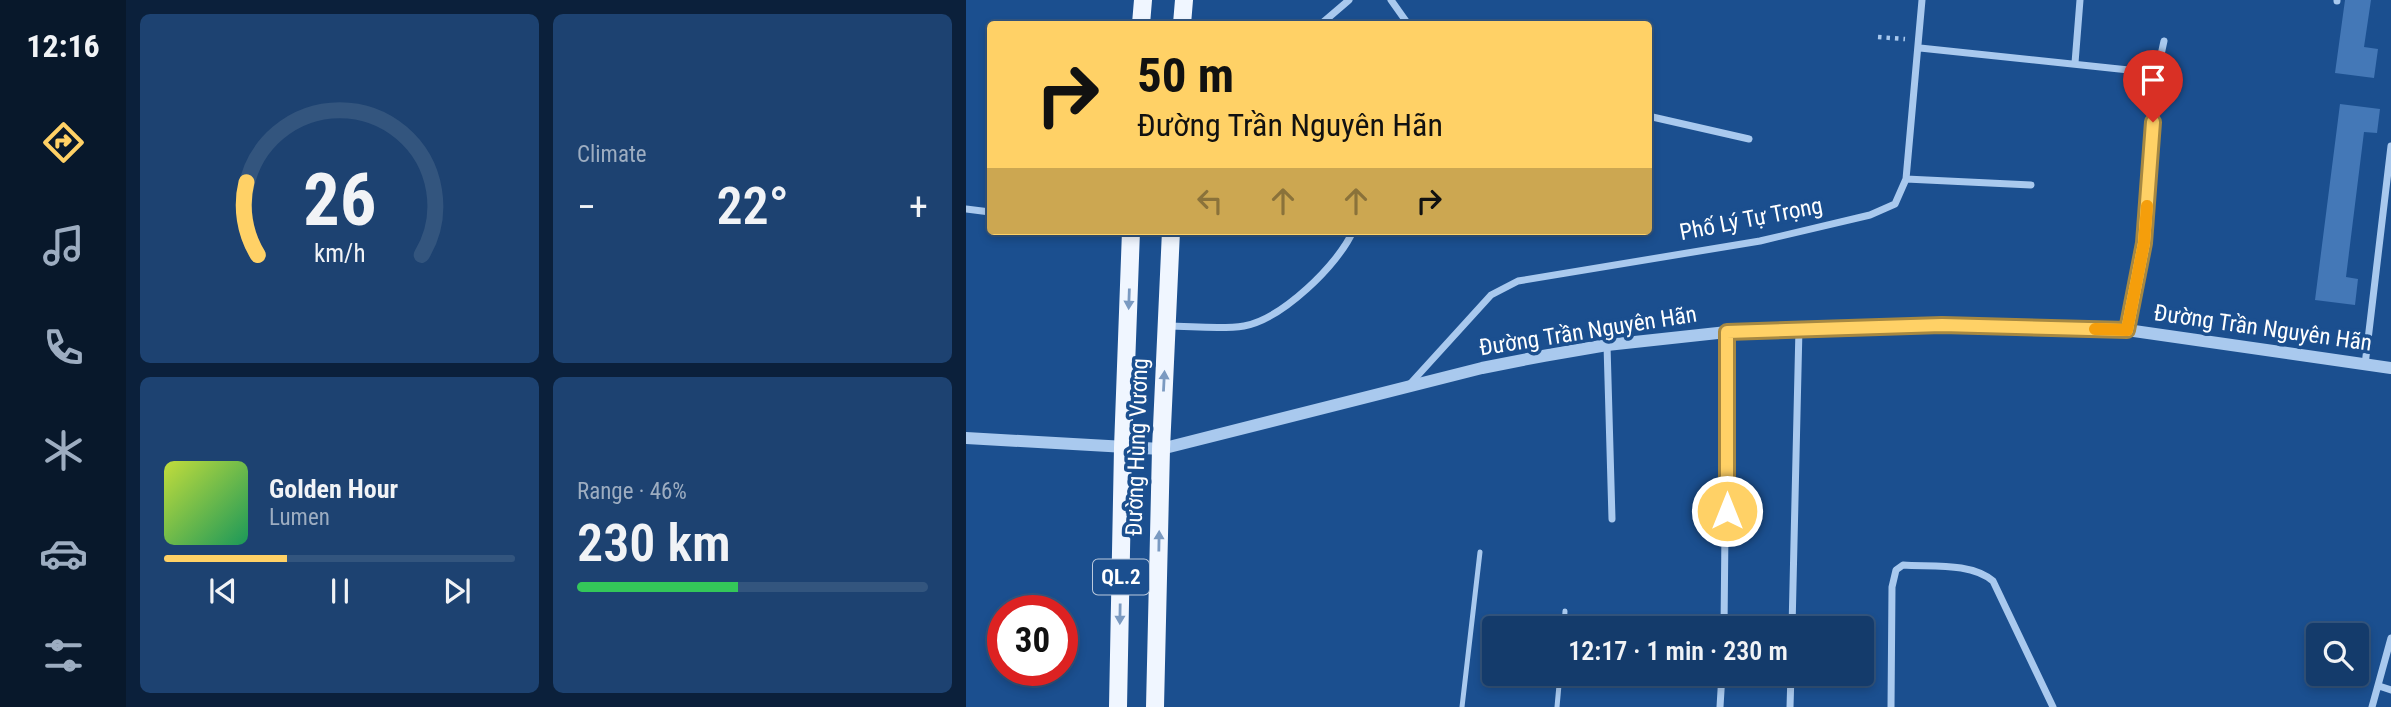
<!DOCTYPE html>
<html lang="en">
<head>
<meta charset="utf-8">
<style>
	:root { --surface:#143b6b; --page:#1d4271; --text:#f1f3f6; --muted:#9dadc1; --line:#33557e; --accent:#ffd166 }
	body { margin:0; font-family:"Roboto Condensed",sans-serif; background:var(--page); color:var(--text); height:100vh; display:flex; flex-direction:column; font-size:26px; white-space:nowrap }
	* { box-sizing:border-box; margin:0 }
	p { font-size:23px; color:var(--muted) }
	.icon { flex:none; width:38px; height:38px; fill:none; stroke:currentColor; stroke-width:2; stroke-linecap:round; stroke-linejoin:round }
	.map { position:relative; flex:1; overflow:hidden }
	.details { display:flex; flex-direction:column; gap:14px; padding:14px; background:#0b203b; width:840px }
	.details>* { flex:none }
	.hud { position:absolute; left:21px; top:21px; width:665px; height:214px; border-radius:7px; box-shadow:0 4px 10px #0003,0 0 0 2px var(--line); background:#ffd166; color:#111; overflow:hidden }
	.tools { position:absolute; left:1340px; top:623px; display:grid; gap:14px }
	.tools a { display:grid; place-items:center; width:63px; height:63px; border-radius:7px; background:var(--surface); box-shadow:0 4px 10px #0003,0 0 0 2px var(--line); font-size:35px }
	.speed { position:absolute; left:21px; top:595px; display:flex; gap:14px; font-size:35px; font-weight:700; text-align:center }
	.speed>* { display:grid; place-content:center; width:91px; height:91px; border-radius:50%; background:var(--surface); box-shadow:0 4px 10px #0003,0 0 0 2px var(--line); line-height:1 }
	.speed .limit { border:10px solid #d22; background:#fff; color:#111 }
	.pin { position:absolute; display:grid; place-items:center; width:60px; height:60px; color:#fff; margin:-72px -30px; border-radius:50% 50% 50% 0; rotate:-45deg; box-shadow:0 0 7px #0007 }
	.pin .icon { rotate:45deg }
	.me { position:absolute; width:77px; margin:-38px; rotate:0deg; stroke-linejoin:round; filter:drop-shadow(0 0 5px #0008) }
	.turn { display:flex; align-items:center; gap:24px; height:147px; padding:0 35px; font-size:32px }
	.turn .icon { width:91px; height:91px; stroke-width:2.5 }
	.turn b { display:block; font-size:49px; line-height:60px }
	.lanes { display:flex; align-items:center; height:66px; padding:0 35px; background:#0003; justify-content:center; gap:35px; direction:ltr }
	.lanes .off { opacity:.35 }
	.big { font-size:52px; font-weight:600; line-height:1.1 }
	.details .widget { flex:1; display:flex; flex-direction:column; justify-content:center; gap:10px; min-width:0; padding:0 24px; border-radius:10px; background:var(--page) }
	.details .dial { align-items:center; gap:0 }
	.dial svg { height:182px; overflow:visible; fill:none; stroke:var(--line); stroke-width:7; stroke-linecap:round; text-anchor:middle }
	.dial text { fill:var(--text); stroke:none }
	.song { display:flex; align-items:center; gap:21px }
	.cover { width:84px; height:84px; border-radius:10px; background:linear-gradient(135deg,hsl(70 70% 55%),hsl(150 70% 35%)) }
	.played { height:7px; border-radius:4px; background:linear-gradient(90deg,var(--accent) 35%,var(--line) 35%) }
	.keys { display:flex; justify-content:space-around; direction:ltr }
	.heat { display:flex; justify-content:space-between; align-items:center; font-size:38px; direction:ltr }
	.charge { height:10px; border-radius:5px; background:linear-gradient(90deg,#34c759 46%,var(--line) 0) }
	.details .tiles { flex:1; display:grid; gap:14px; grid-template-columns:repeat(2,1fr) }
	.trip { position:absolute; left:516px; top:616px; width:392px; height:70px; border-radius:7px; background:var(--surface); box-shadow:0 4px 10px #0003,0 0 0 2px var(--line); font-weight:600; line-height:70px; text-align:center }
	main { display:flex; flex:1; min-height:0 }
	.tab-bar { display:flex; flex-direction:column; width:126px; justify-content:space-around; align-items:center; background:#08182b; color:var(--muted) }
	.tab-bar .icon { width:49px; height:49px }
	.tab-bar .selected { color:var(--accent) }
	.tab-bar b { font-size:32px; color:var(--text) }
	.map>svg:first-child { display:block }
	.building { fill:#4478b7 }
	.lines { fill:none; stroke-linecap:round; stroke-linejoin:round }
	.path { stroke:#a9c9ee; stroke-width:4.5; stroke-dasharray:3.5 5; stroke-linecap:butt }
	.service { stroke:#a9c9ee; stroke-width:5 }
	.minor { stroke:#a9c9ee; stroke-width:7 }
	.tertiary { stroke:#a9c9ee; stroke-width:12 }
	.primary { stroke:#f0f6ff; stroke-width:18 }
	.oneway { fill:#7b9ac1 }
	.route-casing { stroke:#a68842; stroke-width:18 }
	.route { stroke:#ffd166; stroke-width:12 }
	.slow { stroke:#f59e0b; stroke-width:12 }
	.labels { text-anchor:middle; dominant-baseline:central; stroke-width:7; stroke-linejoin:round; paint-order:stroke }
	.shield { fill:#1b4f8f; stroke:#bbcadd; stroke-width:2 }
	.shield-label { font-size:21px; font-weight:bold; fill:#fff }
	.street-label { font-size:23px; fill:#fff; stroke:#1b4f8f }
</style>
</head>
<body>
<main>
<nav class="tab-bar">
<b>12:16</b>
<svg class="icon selected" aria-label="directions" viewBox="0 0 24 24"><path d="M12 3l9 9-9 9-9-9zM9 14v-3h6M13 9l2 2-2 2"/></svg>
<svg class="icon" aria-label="music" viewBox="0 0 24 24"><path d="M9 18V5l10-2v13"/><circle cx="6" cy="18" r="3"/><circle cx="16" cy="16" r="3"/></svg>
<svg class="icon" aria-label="phone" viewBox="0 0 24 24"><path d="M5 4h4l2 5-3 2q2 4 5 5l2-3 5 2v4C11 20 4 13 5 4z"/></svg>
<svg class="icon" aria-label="climate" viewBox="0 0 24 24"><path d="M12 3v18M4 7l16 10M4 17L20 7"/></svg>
<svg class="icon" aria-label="car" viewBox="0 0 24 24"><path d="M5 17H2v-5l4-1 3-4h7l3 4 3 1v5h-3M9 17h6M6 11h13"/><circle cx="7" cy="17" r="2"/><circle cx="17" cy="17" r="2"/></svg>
<svg class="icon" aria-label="filters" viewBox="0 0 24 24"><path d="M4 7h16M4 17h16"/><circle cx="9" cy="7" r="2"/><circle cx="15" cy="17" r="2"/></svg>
</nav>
<section class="details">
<div class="tiles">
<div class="widget dial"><svg viewBox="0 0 100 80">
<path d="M14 69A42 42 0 1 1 86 69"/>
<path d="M14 69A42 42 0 0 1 9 37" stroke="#ffd166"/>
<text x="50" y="56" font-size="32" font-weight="700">26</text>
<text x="50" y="72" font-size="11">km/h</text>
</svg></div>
<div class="widget"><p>Climate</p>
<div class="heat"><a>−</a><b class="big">22°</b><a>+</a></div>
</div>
<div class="widget">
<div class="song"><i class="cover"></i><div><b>Golden Hour</b><p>Lumen</p></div></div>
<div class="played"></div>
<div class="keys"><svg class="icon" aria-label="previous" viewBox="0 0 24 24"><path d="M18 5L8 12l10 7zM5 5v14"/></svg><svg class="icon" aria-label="pause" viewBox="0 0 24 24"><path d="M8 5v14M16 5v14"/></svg><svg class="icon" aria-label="next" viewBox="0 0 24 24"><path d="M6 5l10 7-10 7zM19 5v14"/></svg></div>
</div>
<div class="widget"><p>Range · 46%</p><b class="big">230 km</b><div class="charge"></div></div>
</div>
</section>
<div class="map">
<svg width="1425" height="707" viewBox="0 0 1425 707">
	<rect width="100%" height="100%" fill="#1b4f8f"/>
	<path class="building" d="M 1379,0 L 1405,0 L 1398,47 L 1412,49 L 1408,78 L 1369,73 Z
		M 1374,104 L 1414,109 L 1411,133 L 1398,132 L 1380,277 L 1392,279 L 1389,305 L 1349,300 Z"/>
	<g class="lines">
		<path class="path" d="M 912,37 L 939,39"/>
		<path class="service" d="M 598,628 L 599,611
			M 496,707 L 514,552
			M 591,707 L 594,674"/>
		<path class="minor" d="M 425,0 L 442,24
			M 1371,1 L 1371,0
			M 355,24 L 383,0
			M 954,48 L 1191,73 L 1178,243 L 1161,330
			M 1109,63 L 1114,0
			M 1191,73 L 1198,41
			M 682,116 L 783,139
			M 940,179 L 1065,185
			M 0,209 L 24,212
			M 201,326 C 225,326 254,330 278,326 C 316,319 372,265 387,231
			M 641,345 L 646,519
			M 1399,365 L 1425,146
			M 444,384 L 525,295 L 552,281 L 794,241 L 904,215 L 929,204 L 940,179 L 956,0
			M 758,628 L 761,332
			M 826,628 L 833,328
			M 1413,686 L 1425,690
			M 754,707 L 756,674
			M 824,707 L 825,674
			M 925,707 L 926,587 L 930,570 L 937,565 C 965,567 1005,562 1027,581 L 1087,707
			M 1406,707 L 1425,638"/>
		<path class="tertiary" d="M 0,438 L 195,449 L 516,368 L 577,356 L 641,345 L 761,332 L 833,328 L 976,325 L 1161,330 L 1425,368"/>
		<path class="primary" d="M 175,24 L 177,0
			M 216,24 L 218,0
			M 152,707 L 157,448 L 165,231
			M 189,707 L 195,449 L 205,231"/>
	</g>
	<defs><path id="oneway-solid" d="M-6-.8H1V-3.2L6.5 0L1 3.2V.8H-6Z" transform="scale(1.75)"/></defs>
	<g class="oneway">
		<use href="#oneway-solid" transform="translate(163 299) rotate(92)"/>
		<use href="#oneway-solid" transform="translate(198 381) rotate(-87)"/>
		<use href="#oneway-solid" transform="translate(193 541) rotate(-89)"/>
		<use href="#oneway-solid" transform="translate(154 614) rotate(91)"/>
	</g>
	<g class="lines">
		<defs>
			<path id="route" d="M 761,511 L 761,332 L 976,325 L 1161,330 L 1178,243 L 1187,122"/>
		</defs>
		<use href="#route" class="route-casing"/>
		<use href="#route" class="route"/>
		<path class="slow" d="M 1129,329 L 1161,330 L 1178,243 L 1181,206"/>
	</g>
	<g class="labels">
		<rect class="shield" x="127" y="559.5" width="56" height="35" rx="5"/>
		<g class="shield-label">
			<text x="155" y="577">QL.2</text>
		</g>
		<g class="street-label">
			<text transform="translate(785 219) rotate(-11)">Phố Lý Tự Trọng</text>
			<text transform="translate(1297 328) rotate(8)">Đường Trần Nguyên Hãn</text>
			<text transform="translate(622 331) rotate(-9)">Đường Trần Nguyên Hãn</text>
			<text transform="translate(171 447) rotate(-88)">Đường Hùng Vương</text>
		</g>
	</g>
</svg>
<div class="tools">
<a><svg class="icon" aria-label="search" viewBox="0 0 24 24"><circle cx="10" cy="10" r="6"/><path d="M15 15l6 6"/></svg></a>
</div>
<div class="speed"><div class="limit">30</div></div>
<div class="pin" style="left:1187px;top:122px;background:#d93025"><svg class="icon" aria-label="arrive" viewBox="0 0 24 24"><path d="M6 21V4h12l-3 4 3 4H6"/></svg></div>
<svg class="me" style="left:761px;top:511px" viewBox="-20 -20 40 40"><circle r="17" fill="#ffd166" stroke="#fff" stroke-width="3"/><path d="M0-11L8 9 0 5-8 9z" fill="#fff"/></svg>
<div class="trip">12:17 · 1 min · 230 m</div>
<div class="hud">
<div class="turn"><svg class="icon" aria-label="right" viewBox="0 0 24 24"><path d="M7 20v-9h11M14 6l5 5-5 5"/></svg><div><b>50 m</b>Đường Trần Nguyên Hãn</div></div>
<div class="lanes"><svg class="icon off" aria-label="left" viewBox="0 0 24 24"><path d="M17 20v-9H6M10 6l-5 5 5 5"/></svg><svg class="icon off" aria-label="ahead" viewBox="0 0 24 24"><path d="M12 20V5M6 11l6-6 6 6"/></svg><svg class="icon off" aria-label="ahead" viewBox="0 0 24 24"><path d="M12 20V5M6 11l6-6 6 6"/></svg><svg class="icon" aria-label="right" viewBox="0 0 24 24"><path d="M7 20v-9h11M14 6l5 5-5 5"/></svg></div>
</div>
</div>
</main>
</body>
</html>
